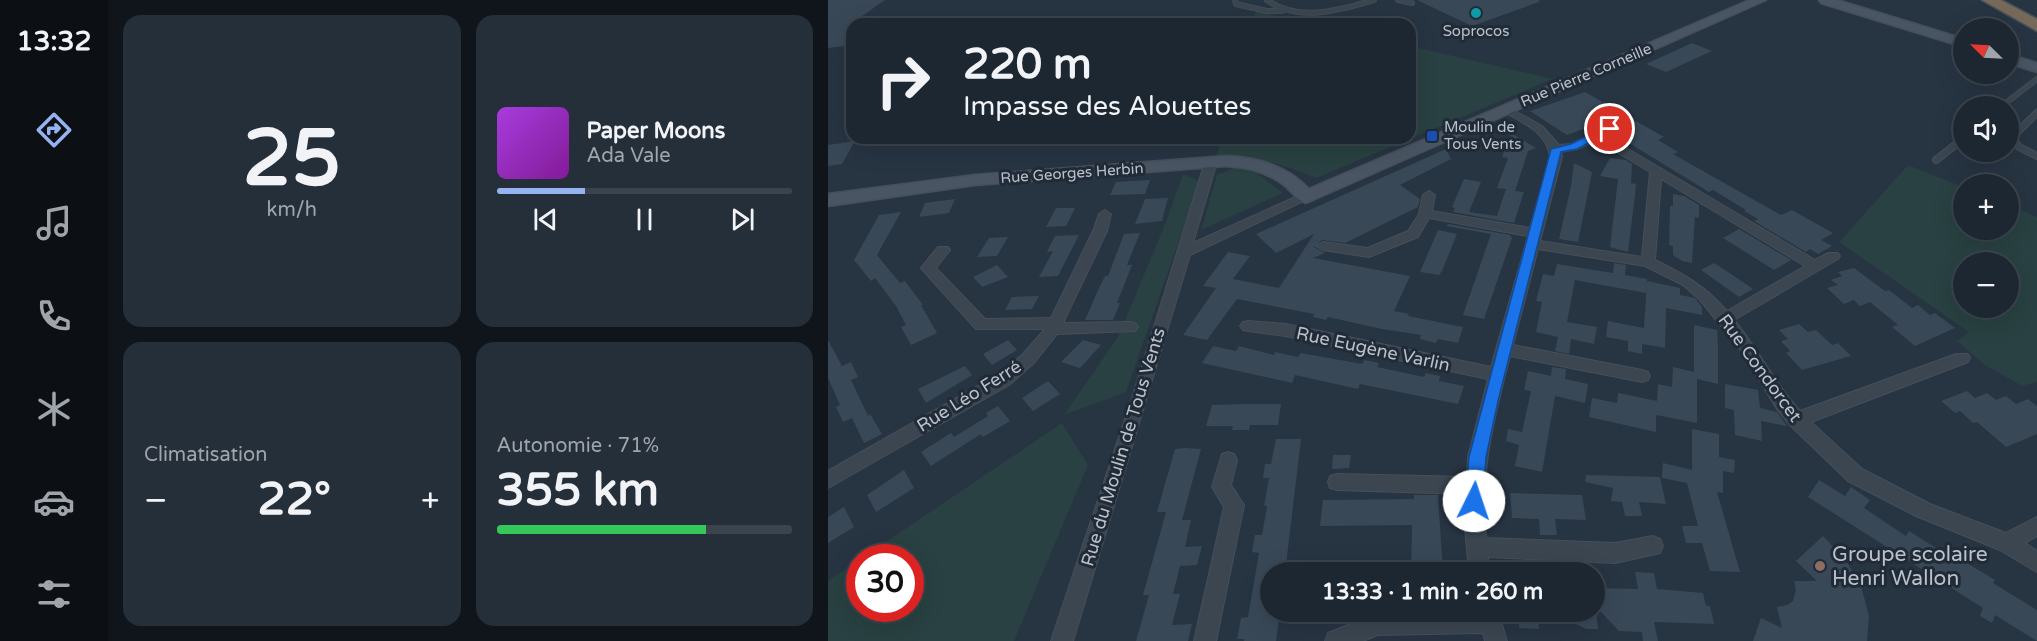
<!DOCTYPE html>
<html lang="fr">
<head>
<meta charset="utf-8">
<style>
	:root { --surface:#1d2732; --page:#252f3a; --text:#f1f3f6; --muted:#a0a5ac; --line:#3b444d; --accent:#95b2f1 }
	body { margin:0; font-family:"Varela Round",sans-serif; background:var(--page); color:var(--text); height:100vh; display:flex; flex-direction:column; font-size:22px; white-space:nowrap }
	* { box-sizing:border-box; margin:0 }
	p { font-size:20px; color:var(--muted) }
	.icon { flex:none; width:33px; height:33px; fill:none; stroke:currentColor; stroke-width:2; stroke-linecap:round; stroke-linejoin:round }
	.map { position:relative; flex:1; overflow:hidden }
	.side { display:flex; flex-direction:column; gap:15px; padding:15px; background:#10151c; width:720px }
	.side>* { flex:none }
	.banner { position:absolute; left:18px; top:18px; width:570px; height:126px; border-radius:18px; box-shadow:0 6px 24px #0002,0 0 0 2px var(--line); background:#1d2732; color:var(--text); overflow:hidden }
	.needle { width:39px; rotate:294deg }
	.tools { position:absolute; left:1125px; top:18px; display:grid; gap:12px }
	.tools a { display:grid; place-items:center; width:66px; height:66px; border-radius:50%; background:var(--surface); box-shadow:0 6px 24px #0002,0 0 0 2px var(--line); font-size:30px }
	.speed { position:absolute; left:18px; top:544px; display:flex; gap:12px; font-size:30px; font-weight:700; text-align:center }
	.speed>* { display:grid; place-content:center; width:78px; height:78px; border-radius:50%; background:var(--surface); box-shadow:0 6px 24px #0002,0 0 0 2px var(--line); line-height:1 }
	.speed .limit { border:9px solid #d22; background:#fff; color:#111 }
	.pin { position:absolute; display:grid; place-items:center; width:51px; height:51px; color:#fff; margin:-26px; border:3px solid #fff; border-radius:50%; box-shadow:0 2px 6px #0007 }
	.me { position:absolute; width:66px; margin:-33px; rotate:4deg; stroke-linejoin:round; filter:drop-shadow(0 0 4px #0008) }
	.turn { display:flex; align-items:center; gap:21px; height:126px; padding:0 18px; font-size:27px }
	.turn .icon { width:78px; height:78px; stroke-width:2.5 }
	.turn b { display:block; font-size:42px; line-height:51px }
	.big { font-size:45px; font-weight:700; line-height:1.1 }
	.side .card { flex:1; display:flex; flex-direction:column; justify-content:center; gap:9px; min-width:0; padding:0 21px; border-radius:18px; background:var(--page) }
	.side .dial { align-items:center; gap:0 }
	.dial b { font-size:78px; line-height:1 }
	.song { display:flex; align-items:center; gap:18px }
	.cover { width:72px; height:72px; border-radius:9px; background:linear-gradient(135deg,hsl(280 70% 55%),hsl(290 70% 35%)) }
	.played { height:6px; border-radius:3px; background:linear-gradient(90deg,var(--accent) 30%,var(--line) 30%) }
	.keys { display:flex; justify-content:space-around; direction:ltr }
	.heat { display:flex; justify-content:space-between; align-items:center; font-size:33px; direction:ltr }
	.charge { height:9px; border-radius:4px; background:linear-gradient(90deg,#34c759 71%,var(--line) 0) }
	.side .tiles { flex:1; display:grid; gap:15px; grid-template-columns:repeat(2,1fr) }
	.trip { position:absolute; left:432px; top:562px; width:345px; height:60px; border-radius:30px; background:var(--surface); box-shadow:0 6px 24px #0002,0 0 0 2px var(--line); font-weight:700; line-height:60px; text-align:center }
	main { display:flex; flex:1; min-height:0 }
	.tab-bar { display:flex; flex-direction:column; width:108px; justify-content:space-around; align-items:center; background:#0c1014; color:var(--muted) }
	.tab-bar .icon { width:42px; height:42px }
	.tab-bar .active { color:var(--accent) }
	.tab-bar b { font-size:27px; color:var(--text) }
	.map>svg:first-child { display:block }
	.green { fill:#294142; fill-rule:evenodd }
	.building { fill:#394857 }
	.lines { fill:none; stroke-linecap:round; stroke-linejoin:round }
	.lane-far1-casing { stroke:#454f5b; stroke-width:6 }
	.lane-casing { stroke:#454f5b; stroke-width:8 }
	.street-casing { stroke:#454f5b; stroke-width:2 }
	.secondary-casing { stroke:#454f5b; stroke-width:3 }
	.highway-casing { stroke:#46515c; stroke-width:3 }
	.lane-far1 { stroke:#3b4651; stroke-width:4.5 }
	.lane { stroke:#3b4651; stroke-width:6 }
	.street { fill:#3b4651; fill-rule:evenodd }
	.secondary { fill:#4a5564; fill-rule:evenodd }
	.highway { fill:#776959; fill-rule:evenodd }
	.route { fill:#1a73e8; stroke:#114b97; stroke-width:1.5 }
	.culture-dot { fill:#0f9aa8; stroke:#202b37; stroke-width:2 }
	.transit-dot { fill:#1a4fb4; stroke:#202b37; stroke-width:2 }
	.education-dot { fill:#8d6e63; stroke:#202b37; stroke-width:2 }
	.labels { text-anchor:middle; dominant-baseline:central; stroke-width:6; stroke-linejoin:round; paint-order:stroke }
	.far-poi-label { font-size:15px; fill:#b9c1cb; stroke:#202b37 }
	.far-street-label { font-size:15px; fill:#b9c1cb; stroke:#202b37 }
	.street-label { font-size:18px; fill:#b9c1cb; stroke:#202b37 }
	.near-poi-label { font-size:21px; fill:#b9c1cb; stroke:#202b37; text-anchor:start }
</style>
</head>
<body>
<main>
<nav class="tab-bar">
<b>13:32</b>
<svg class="icon active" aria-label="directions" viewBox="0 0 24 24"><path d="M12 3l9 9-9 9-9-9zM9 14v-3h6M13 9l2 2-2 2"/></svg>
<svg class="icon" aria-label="music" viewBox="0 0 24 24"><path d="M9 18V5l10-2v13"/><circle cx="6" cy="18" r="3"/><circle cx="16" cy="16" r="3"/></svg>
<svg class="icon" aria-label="phone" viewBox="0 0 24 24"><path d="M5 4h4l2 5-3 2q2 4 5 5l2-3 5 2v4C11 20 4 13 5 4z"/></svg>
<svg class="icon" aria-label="climate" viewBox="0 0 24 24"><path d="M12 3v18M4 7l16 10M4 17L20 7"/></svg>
<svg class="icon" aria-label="car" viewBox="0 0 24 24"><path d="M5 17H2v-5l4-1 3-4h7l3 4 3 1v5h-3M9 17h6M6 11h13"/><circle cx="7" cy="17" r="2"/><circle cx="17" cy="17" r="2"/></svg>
<svg class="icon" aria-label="filters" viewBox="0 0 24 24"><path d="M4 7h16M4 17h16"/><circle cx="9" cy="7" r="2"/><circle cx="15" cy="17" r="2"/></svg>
</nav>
<section class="side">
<div class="tiles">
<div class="card dial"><b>25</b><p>km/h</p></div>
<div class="card">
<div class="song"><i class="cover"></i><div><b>Paper Moons</b><p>Ada Vale</p></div></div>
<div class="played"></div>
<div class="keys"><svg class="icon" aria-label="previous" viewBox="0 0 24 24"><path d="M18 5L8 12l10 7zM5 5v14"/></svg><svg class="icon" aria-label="pause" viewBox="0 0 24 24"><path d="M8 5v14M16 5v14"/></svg><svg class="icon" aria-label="next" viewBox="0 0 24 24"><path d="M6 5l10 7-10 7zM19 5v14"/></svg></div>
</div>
<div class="card"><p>Climatisation</p>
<div class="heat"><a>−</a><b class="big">22°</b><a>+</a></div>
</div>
<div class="card"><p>Autonomie · 71%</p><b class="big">355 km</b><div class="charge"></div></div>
</div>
</section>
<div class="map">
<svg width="1209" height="641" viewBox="0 0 1209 641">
	<rect width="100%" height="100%" fill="#273442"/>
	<path class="green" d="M 428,11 L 485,24 L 424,24 Z
		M 582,46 L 725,79 L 488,178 C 452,163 428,157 389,155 L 393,138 L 582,138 Z
		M 1080,165 L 1135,187 L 1136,230 L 1180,230 L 1181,205 L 1209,217 L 1209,382 L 1194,386 L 1157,365 L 1129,341 L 1141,332 L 1011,242 ZM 1180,262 L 1180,308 L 1136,308 L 1136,262 Z
		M 407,167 L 428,173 L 455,193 L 373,230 L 389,175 Z
		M 355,174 L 372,181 L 298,392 L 236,415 L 290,337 L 338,222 Z
		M 234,423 L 260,465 L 186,641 L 0,641 L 0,581 L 31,560 L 32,609 L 82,609 L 82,558 L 34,558 Z"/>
	<path class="building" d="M 0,0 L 57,0 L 24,23 L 24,45 L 0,48 Z
		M 589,0 L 711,0 L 711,2 L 644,26 Z
		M 864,43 L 884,51 L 838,72 L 818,64 Z
		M 757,92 L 836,137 L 830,140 L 850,152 L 845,154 L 875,171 L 953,215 L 964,210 L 1005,233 L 993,240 L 1004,246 L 990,254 L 982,249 L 978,252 L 926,221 L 930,219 L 916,211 L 918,210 L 885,190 L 881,192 L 796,140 L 804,137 L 794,131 L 801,126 L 801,120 L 791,120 L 782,124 L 777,121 L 739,135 L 702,111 Z
		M 683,133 L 708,148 L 700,151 L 687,191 L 696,192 L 686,223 L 625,212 L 627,208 L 624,207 L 636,179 L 653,182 L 641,212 L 669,216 L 678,189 L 669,188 L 680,158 L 674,157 Z
		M 27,141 L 14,164 L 0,166 L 0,145 Z
		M 618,149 L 623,159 L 572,185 L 592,199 L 590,207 L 517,243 L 494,240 L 486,247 L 497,253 L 485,258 L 582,276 L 566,311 L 581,314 L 580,316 L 635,327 L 630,343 L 610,339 L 608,343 L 592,339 L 593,335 L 554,329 L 500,317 L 498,320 L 485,317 L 486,314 L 409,299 L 379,340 L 355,335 L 388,288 L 375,286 L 400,252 L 422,256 L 405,279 L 451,288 L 486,234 L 448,253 L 428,234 Z
		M 782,158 L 798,160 L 804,164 L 803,183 L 808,184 L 807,195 L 800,252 L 782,247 L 790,179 L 772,176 Z
		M 746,163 L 764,172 L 750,242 L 731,239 L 743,186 Z
		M 322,180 L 317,194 L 282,195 L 288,182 Z
		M 845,194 L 856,196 L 871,205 L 871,218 L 867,217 L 864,263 L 854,261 L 845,255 L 845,246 L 841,245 L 842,206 L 845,206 Z
		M 340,198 L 334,221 L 307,224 L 317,199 Z
		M 127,199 L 121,213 L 91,217 L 97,203 Z
		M 228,208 L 247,208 L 238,226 L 218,227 Z
		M 73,212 L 49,255 L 72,283 L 77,281 L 95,305 L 93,305 L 109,333 L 83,345 L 73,327 L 78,325 L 68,306 L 47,278 L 43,281 L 26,260 L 51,215 Z
		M 620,224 L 682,235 L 684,238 L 656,319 L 635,315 L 663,234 L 619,226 Z
		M 911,229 L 963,260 L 946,270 L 895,238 Z
		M 610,230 L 629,234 L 614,271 L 611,275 L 592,272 Z
		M 312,233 L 299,265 L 304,265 L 289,303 L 292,303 L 285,320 L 257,320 L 271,288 L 277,276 L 280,276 L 296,234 Z
		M 251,235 L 230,276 L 211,277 L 225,251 L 219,252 L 227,236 Z
		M 180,237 L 169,256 L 149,257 L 161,238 Z
		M 786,263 L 798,265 L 797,275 L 819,279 L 818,293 L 747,280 L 739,322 L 769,327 L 766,344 L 743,339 L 741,354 L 727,351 L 730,337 L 708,332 L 714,302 L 708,301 L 715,274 L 726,276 L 729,264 L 785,273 Z
		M 886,263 L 906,276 L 925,289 L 911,297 L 873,270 Z
		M 169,265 L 180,277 L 154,287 L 145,277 Z
		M 1026,268 L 1057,291 L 1061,290 L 1084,308 L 1090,305 L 1102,315 L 1107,313 L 1127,328 L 1087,346 L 1064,327 L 1070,325 L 1042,302 L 1032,306 L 1026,300 L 1016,304 L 999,288 L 1010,285 L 1003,280 L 1014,276 L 1010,272 Z
		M 819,281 L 852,288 L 852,295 L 867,298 L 870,302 L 874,307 L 874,315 L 838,308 L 837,348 L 814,344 L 814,354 L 800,351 L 800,341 L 778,337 L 780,321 L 816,328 Z
		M 211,296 L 204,309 L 177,310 L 184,297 Z
		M 971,324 L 980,332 L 988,330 L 1004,345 L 1010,343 L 1023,356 L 974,370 L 958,353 L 962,351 L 953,341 L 960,339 L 951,330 Z
		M 866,325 L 889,330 L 890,345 L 890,384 L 869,379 L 869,423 L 828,415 L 828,432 L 761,417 L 764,398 L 789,403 L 790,393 L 829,401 L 830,384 L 844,387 L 845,367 L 866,372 Z
		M 0,340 L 14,366 L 23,362 L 30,377 L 23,380 L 40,416 L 42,414 L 54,434 L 36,443 L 24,418 L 15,422 L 8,407 L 12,405 L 0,378 Z
		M 180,340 L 189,350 L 164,365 L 155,354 Z
		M 255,340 L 273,345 L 252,368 L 233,362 Z
		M 385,346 L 408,351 L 411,346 L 446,355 L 447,352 L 470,357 L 473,353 L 534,364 L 536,360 L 551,363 L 549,367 L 596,377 L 598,373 L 612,376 L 611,381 L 636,386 L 630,404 L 532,384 L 530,389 L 467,375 L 464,383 L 374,363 Z
		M 137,366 L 144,375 L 98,403 L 90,389 Z
		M 724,367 L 738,369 L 737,379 L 760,384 L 757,403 L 727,396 L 714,472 L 687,466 L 691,445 L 678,441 L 680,429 L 694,432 L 703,391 L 696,390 L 700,371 L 723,376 Z
		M 220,381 L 232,394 L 205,411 L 194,398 Z
		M 897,384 L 930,390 L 932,408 L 949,412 L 959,426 L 933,421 L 934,441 L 907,435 L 906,410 L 897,408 Z
		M 1139,391 L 1147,398 L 1159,393 L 1168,400 L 1178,396 L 1188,404 L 1200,399 L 1209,406 L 1209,434 L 1178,447 L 1149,422 L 1145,423 L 1132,411 L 1127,413 L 1113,401 Z
		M 417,404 L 453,404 L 450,425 L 422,425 L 421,430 L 404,430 L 405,426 L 378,426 L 384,405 Z
		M 170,406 L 182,421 L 155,437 L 153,434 L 103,466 L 93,452 L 123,433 L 126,437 L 160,416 L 158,413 Z
		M 864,429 L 891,434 L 891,457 L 907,460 L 906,473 L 895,471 L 895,493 L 889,492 L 912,572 L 882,571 L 874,543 L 858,543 L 854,526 L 870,526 L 859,483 L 834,478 L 835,463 L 864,470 Z
		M 448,439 L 473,439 L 457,573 L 442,573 L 442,612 L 452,612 L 448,641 L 416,641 L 416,639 L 409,639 L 413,618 L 420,617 L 431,553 L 424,552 L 427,535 L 434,535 L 439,506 L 436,506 L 441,478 L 435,478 L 437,464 L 443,464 Z
		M 357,448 L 373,449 L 354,520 L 363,520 L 357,547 L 374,546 L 369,565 L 352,566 L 345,594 L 352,594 L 344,625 L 364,624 L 360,641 L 308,641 L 321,595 L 315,595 L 338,512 L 329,512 L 347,449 Z
		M 505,455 L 523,455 L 521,468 L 504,469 Z
		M 76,470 L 86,488 L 48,512 L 39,495 Z
		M 758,475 L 832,477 L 838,504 L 811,502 L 814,516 L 797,516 L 794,502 L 783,501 L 785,488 L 757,482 Z
		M 991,480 L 1017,496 L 1023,487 L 1042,500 L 1036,508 L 1078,536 L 1081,531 L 1113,551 L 1114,548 L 1167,580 L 1165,583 L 1209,610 L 1209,641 L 1167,615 L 1164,623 L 1152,616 L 1155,608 L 980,497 Z
		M 682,493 L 754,495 L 758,520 L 727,519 L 729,535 L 712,535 L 711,519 L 684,518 Z
		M 586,495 L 610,495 L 615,573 L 583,573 L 584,525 L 492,526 L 495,500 L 586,499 Z
		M 16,507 L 26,527 L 0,543 L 0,517 Z
		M 995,536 L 1017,559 L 1033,586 L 1041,616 L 1039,641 L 925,641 L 933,618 L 954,628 L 949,607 L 959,605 L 965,601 L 968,590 L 966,581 L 989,581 L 968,561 Z
		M 807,572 L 826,573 L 829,589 L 875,593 L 878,606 L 882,606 L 886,624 L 826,622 L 830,641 L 815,641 L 814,632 L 791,631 L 766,605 L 766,588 L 810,589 Z
		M 691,612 L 710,612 L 711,629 L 691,628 Z
		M 725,612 L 768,612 L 770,629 L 758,629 Z"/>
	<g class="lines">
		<defs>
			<path id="lane-far1" d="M 407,0 L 408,4 L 439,11 L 454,11
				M 439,0 C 470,23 512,10 546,0
				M 570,0 L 584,3
				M 1174,106 L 1209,79"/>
			<path id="lane" d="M 1174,106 L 1176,104
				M 1209,113 L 1184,137 L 1191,147 L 1209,156
				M 1108,160 L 1136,138"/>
			<path id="street" d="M 678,106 L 714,126 L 731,145 L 743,144 L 791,122 L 799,122 L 799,126 L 778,136 L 987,260 L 1000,253 L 1010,253 L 1012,256 L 1010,259 L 906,320 C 930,349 947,384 972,411 L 1128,354 L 1140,354 L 1142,358 L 1140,362 L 983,422 L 1034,469 L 1102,504 L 1178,533 L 1209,517 L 1209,536 L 1197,543 L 1209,551 L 1209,572 L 1172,550 L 1088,516 L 1020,481 L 962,425 L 949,409 L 915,353 L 872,300 L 855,285 L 817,266 L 710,249 L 685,345 L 814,370 L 820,372 L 822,376 L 820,380 L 814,382 L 682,356 C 666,417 651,474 658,538 L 787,543 L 825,536 L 832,539 L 835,546 L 832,553 L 787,563 L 660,557 L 661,573 L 641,573 L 636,516 L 638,494 L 509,490 L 502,488 L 500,482 L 502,476 L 509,474 L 639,477 L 640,457 L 660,379 L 458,336 L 420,331 L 415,330 L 412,326 L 415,322 L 420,321 L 458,324 L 663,367 L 700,236 L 601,218 L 590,237 L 541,257 L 495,250 L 488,246 L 495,242 L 540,248 L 580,231 L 591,214 L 595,195 L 601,191 L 607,195 L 604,211 L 702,228 L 722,157 C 719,132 694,122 674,111 L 673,109 ZM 769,140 L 822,172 L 814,257 L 712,241 L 734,157 L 733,152 L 749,149 ZM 833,179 L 977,266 L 899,311 C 876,285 857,275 827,260 Z
				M 383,159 L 389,162 L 365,243 L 474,194 L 478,193 L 484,197 L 362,255 L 245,641 L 223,641 L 305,395 L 377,162 Z
				M 277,210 L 283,214 L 279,231 L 235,323 L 302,322 L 307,323 L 310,327 L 307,331 L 229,334 L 206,363 L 181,385 L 0,488 L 0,471 L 169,375 L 194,355 L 217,329 L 148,329 L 93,268 L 110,247 L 120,247 L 122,250 L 108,268 L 157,319 L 223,318 L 265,231 L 271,214 Z
				M 400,452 L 406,454 L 409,460 L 403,485 L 416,505 L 388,641 L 366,641 L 396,507 L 384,487 L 394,454 Z
				M 670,612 L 679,641 L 657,641 L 655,633 L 550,635 L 535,641 L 497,641 L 500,633 L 550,613 Z"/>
			<path id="secondary" d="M 922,0 L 938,0 L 478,203 C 468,200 464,191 456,185 C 439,172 419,167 398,166 L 147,185 L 0,206 L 0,194 L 147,175 L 398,156 C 429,157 459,166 481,189 Z
				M 991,0 L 1009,0 L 1136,39 L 1136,47 L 993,3 Z
				M 1180,54 L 1209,63 L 1209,72 L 1180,63 Z"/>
			<path id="highway" d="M 1154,0 L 1173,0 L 1209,19 L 1209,31 Z"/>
		</defs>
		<use href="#lane-far1" class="lane-far1-casing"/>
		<use href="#lane" class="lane-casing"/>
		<use href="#street" class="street-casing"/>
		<use href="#secondary" class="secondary-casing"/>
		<use href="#highway" class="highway-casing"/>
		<use href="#lane-far1" class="lane-far1"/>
		<use href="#lane" class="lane"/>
		<use href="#street" class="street"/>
		<use href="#secondary" class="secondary"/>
		<use href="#highway" class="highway"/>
	</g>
	<path class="route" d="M 778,127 L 787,129 L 749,149 L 733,152 L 670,401 L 658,457 L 655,501 L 652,507 L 646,509 L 640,507 L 637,501 L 641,457 L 723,149 L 743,144 Z"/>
	<circle class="culture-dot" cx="648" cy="13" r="6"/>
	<rect class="transit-dot" x="598" y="130" width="12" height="12" rx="3"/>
	<circle class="education-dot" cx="992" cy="566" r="6"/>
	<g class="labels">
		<g class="far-poi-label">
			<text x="648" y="31">Soprocos</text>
			<text x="616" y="127" text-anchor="start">Moulin de<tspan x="616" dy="17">Tous Vents</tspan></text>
		</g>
		<g class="far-street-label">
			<text transform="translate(758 75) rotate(-23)">Rue Pierre Corneille</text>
			<text transform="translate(244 173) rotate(-4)">Rue Georges Herbin</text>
		</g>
		<g class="street-label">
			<text transform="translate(545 349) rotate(12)">Rue Eugène Varlin</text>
			<text transform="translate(932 368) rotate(54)">Rue Condorcet</text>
			<text transform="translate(141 396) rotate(-32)">Rue Léo Ferré</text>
			<text transform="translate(295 447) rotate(-73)">Rue du Moulin de Tous Vents</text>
		</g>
		<g class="near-poi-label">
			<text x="1004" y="554">Groupe scolaire<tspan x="1004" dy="24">Henri Wallon</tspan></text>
		</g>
	</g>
</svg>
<div class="tools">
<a><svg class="needle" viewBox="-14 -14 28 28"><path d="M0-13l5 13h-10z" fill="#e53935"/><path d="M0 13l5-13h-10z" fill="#a0a5ac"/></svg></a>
<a><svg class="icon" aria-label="sound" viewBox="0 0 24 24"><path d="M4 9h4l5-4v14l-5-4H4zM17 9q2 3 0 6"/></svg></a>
<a>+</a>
<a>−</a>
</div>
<div class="speed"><div class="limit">30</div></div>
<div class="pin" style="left:782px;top:129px;background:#d93025"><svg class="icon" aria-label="arrive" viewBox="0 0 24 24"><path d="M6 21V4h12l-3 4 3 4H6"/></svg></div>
<svg class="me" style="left:646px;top:501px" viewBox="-20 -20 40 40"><circle r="19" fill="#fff"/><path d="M0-13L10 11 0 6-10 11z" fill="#1a73e8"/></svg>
<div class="trip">13:33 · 1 min · 260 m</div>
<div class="banner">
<div class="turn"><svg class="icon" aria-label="right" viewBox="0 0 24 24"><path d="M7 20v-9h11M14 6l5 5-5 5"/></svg><div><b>220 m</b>Impasse des Alouettes</div></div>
</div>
</div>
</main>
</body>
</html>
